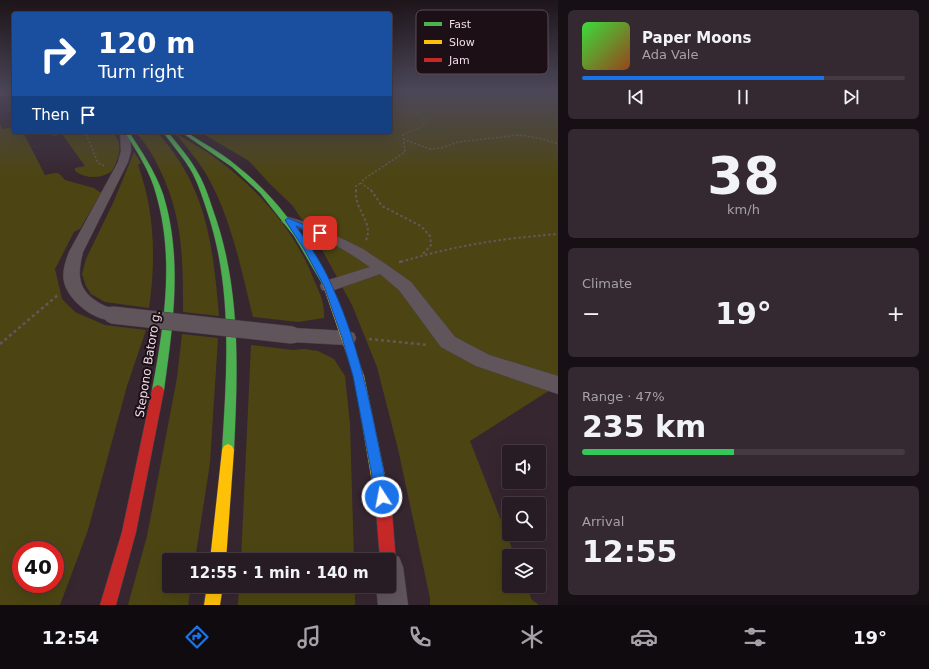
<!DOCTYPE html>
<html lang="en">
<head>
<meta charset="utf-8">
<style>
	:root { --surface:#281c24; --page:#342931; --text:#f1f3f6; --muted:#a5a1a6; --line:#443a41; --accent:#1a73e8 }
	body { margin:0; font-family:"DejaVu Sans",sans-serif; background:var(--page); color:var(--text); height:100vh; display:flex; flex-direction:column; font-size:15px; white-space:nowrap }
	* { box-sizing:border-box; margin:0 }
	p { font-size:13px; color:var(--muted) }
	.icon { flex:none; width:22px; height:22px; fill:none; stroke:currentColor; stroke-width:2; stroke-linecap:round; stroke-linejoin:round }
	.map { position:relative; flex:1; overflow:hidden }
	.panel { display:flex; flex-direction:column; gap:10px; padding:10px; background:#160f14; width:371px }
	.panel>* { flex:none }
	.top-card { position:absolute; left:12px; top:12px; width:380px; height:122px; border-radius:4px; box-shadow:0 4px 16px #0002,0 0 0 1px var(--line); background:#1a4fa0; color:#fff; overflow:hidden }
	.buttons { position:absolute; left:502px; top:445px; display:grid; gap:8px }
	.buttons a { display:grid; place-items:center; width:44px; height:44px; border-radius:4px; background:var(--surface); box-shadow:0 4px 16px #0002,0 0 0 1px var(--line); font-size:20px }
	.speed { position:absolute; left:12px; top:541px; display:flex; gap:8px; font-size:20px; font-weight:700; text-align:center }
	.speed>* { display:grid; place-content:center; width:52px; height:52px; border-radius:50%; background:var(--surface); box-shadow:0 4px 16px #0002,0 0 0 1px var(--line); line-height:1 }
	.speed .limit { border:6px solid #d22; background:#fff; color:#111 }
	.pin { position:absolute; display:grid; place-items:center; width:34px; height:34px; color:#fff; margin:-17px; border-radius:8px; box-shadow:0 2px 6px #0006 }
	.me { position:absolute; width:44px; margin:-22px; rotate:349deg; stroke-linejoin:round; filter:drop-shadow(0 0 3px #0008) }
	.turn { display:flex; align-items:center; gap:14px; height:84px; padding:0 20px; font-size:18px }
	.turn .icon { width:52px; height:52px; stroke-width:2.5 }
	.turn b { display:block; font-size:28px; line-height:34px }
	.then { display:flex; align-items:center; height:38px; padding:0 20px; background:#0003; gap:8px; font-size:15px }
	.big { font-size:30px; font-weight:600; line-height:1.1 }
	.panel .widget { flex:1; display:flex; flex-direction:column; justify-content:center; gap:6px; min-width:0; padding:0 14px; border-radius:6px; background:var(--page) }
	.panel .dial { align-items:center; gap:0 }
	.dial b { font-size:52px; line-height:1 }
	.song { display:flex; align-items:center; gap:12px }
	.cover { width:48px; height:48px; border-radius:6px; background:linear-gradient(135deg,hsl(120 70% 55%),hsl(20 70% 35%)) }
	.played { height:4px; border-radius:2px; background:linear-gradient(90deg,var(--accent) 75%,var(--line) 75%) }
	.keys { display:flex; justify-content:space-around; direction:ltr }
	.heat { display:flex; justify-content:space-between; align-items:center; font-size:22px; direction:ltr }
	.charge { height:6px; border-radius:3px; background:linear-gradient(90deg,#34c759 47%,var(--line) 0) }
	.trip { position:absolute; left:162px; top:553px; width:234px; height:40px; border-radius:4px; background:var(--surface); box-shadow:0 4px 16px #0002,0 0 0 1px var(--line); font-weight:600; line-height:40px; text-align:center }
	.dock { display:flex; height:64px; justify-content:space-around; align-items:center; background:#100b0e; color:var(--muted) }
	.dock .icon { width:28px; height:28px }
	.dock .on { color:var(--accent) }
	.dock b { font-size:18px; color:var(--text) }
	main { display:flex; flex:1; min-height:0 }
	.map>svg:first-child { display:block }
	.green { fill:#4c4513; fill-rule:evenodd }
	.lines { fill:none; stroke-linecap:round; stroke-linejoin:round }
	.street-casing { stroke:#4f4149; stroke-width:1 }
	.fast-casing { stroke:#4f4149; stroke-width:1 }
	.slow-casing { stroke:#4f4149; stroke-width:1 }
	.jam-casing { stroke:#4f4149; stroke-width:1 }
	.path-far3 { stroke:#63575e; stroke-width:1; stroke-dasharray:1.5 1.5; stroke-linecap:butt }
	.path-far2 { stroke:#63575e; stroke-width:1.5; stroke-dasharray:2 2; stroke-linecap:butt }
	.path-far1 { stroke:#63575e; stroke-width:2; stroke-dasharray:2.5 2.5; stroke-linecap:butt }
	.path { stroke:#63575e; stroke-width:2.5; stroke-dasharray:3 3; stroke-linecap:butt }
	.street { fill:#61555c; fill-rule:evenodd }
	.fast { fill:#4caf50; fill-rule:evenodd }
	.slow { fill:#ffc107; fill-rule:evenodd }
	.jam { fill:#c62828; fill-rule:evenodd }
	.street-bridge-casing { stroke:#4f4149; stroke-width:18; stroke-linecap:butt }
	.street-bridge { stroke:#61555c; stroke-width:17 }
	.route { fill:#1a73e8; stroke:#114b97 }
	.labels { text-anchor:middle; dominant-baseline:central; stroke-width:4; stroke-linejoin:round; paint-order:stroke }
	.street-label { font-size:12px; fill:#efdbe5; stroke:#1c0f16 }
	.key { fill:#1c0f16; stroke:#5b4c54; stroke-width:1 }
	.key-label { font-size:11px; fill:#efdbe5 }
</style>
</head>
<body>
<main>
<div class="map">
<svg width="558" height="605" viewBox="0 0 558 605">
	<rect width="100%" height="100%" fill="#362630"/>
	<path class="green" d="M 390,91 L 558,91 L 558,385 L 470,441 L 515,556 L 509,556 L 509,586 L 526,586 L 532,600 L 539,605 L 430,605 L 430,598 L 398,449 L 377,367 L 352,305 L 319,244 L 292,205 L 270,184 L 249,161 L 200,132 L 390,132 Z
		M 0,124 L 2,129 L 14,127 L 14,132 L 23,132 L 45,175 C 56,173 58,170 65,180 L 94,188 L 101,193 L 80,229 L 74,232 L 55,269 L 62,299 L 75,312 L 105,325 L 146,330 L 127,386 L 88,530 L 60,605 L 0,605 ZM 21,550 L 55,550 L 55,584 L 21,584 Z
		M 50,132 L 113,132 C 124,145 119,157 112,171 C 101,179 86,179 75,171 L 75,168 L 85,166 L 62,134 L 53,136 Z
		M 135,132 L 157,132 C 207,187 213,245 219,316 L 183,312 C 183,259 183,216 159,168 C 153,155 145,142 135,132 Z
		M 175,133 C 188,141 202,148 214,157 C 257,188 295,230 314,280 C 320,294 325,303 324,318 L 298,322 L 253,317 C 242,273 233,226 212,185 C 203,166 189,150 175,133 Z
		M 134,152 L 141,163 L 138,165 C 155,212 156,260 149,308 L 105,302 L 91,294 L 86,286 L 82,274 L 86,259 L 114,201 Z
		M 182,334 L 218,338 L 210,463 L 195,560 L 169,560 L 169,586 L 191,586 L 188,605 L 128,605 L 147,536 L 177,378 Z
		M 251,345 L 293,350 L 305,349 L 318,351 L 334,359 L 345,376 L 350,424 L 354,560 L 241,560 Z
		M 239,586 L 355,586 L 355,605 L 238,605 Z"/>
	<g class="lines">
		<defs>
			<path id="street" d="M 120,132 L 130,132 L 131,151 L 128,162 L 83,252 C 76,279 79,293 105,306 C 112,308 117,309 121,315 L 118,319 C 99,325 71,303 65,285 C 61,274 65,263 69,252 L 118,162 L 121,151 Z
				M 288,217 L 312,224 L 363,249 L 387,265 L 411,282 L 455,337 L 489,355 L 558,376 L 558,394 L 476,366 L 441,347 L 399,290 L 380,274 L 334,290 L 328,291 L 322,290 L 320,286 L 322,282 L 370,267 C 349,252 325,238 301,229 C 295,227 285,227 281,221 L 283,218 Z
				M 292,328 L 347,331 L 354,333 L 356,338 L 354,343 L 347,345 L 292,342 L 285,340 L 283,335 L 285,330 Z
				M 389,553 L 399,557 L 403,567 L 408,605 L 378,605 L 376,586 L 389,586 L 389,560 L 377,560 L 379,557 Z"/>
			<path id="fast" d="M 125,132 L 129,132 C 142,152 155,171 163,194 C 183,258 173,325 164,390 L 162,393 L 158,395 L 154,393 L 152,390 C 164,325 175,259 156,194 C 150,171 137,152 125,132 Z
				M 163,132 L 168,132 C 178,145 190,158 198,173 C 205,185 209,198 213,210 C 241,287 238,369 234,450 L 232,454 L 228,456 L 224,454 L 222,450 C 227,370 233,288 207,211 C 203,199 199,186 193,174 C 185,159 173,146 163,132 Z
				M 181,132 L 186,132 C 203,143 222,153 237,166 C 278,198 306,240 331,285 L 330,287 L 324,287 L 294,236 L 260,193 L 232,167 Z"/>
			<path id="slow" d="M 327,282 L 331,285 L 364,376 L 385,476 L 383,481 L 378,483 L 373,481 L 371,476 L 354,376 L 323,285 Z
				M 228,444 L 232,446 L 234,450 L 226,560 L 210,560 L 222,450 L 224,446 Z
				M 207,586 L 223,586 L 220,605 L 204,605 Z"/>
			<path id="jam" d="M 14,93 L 14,95 L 0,96 L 0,94 Z
				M 158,385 L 162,387 L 164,390 L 136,532 L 116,605 L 100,605 L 122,532 L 152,390 L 154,387 Z
				M 378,469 L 383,471 C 393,495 393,534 396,560 L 393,565 L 389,567 L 389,560 L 380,560 L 375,497 L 371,476 L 373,471 Z"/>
		</defs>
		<use href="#street" class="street-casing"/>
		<use href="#fast" class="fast-casing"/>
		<use href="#slow" class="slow-casing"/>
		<use href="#jam" class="jam-casing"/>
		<path class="path-far3" d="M 535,91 L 558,98
			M 85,132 L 86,135
			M 403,135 L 403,134 L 420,128 L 427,121 L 414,110 L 418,104 L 413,95 L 421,91
			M 516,135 L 521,135"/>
		<path class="path-far2" d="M 86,134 L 98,163 L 105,166
			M 403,139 L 430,149 L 441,148 L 458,142 L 519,135 L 543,139 L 558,144
			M 356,191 L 356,186 L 361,183
			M 372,191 L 361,183 L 364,179 L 405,152 L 403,134"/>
		<path class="path-far1" d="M 356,190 C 354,210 374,222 366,240
			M 371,190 L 382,206 L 421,226 L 430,236 L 431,245 L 423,254
			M 401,262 C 452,246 504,238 558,234"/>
		<path class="path" d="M 399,262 L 404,261
			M 369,339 L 428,345
			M 0,344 L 59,294"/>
		<use href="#street" class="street"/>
		<use href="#fast" class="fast"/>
		<use href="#slow" class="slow"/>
		<use href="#jam" class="jam"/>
		<defs>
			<path id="street-bridge" d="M 112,315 L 292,335"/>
		</defs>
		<use href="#street-bridge" class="street-bridge-casing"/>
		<use href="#street-bridge" class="street-bridge"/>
	</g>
	<linearGradient id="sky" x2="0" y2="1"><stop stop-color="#1e151a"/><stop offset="0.52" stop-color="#4c4759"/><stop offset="1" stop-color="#4c4759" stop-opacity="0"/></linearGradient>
	<rect width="558" height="175" fill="url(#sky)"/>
	<path class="route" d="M 288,218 L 323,233 L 322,235 L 317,235 L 296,226 C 309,245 323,264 332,286 C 363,352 374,426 389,497 L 387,502 L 382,504 L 378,502 L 376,497 L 353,376 L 342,338 L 324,286 L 304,249 L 285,220 Z"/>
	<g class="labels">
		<g class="street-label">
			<text transform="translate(148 364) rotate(-81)">Stepono Batoro g.</text>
		</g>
	</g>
	<rect x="416" y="10" width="132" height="64" rx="6" class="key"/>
	<rect x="424" y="22" width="18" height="4" fill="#4caf50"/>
	<rect x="424" y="40" width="18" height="4" fill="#ffc107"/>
	<rect x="424" y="58" width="18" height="4" fill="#c62828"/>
	<g class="key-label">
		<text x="449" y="28">Fast</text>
		<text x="449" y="46">Slow</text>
		<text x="449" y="64">Jam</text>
	</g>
</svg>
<div class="buttons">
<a><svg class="icon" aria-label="sound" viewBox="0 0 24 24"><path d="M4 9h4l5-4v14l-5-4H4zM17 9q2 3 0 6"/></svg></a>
<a><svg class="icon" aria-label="search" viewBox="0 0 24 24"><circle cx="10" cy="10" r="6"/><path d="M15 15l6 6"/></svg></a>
<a><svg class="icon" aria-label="layers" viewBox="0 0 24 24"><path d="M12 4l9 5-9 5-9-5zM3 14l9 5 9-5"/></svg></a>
</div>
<div class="speed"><div class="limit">40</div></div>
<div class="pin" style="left:320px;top:233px;background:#d93025"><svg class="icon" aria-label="arrive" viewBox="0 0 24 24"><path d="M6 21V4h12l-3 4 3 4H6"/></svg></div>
<svg class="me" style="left:382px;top:497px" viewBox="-20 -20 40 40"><circle r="17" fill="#1a73e8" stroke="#fff" stroke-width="3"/><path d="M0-11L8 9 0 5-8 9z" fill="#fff"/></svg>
<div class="trip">12:55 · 1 min · 140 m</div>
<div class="top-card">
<div class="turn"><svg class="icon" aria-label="right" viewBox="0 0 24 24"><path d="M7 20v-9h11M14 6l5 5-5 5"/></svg><div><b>120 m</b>Turn right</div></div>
<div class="then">Then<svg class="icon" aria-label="arrive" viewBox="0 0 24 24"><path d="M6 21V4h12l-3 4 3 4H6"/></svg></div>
</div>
</div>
<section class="panel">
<div class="widget">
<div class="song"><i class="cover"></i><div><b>Paper Moons</b><p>Ada Vale</p></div></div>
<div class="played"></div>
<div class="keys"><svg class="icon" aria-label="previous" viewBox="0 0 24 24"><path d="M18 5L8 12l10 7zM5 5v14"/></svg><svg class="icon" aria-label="pause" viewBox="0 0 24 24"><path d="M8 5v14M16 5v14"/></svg><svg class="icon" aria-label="next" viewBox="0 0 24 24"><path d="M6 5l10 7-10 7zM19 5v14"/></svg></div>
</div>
<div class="widget dial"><b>38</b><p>km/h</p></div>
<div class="widget"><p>Climate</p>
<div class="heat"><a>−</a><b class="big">19°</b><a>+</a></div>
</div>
<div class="widget"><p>Range · 47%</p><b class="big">235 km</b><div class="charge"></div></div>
<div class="widget"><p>Arrival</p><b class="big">12:55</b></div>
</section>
</main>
<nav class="dock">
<b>12:54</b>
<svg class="icon on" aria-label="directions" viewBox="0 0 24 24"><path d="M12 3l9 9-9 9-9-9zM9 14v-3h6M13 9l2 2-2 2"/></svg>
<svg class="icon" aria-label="music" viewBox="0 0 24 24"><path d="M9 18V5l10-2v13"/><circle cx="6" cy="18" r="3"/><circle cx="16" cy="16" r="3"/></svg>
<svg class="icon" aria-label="phone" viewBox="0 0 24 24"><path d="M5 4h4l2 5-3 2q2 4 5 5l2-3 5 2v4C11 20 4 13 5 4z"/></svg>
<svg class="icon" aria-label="climate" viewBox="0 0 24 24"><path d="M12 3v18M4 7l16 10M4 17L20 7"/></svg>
<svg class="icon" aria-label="car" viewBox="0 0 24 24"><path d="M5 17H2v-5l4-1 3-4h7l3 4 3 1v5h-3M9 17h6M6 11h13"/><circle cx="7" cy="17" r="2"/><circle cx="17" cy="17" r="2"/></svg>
<svg class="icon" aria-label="filters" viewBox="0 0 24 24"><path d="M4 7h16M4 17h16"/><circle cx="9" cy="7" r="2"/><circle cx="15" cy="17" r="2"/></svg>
<b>19°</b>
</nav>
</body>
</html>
